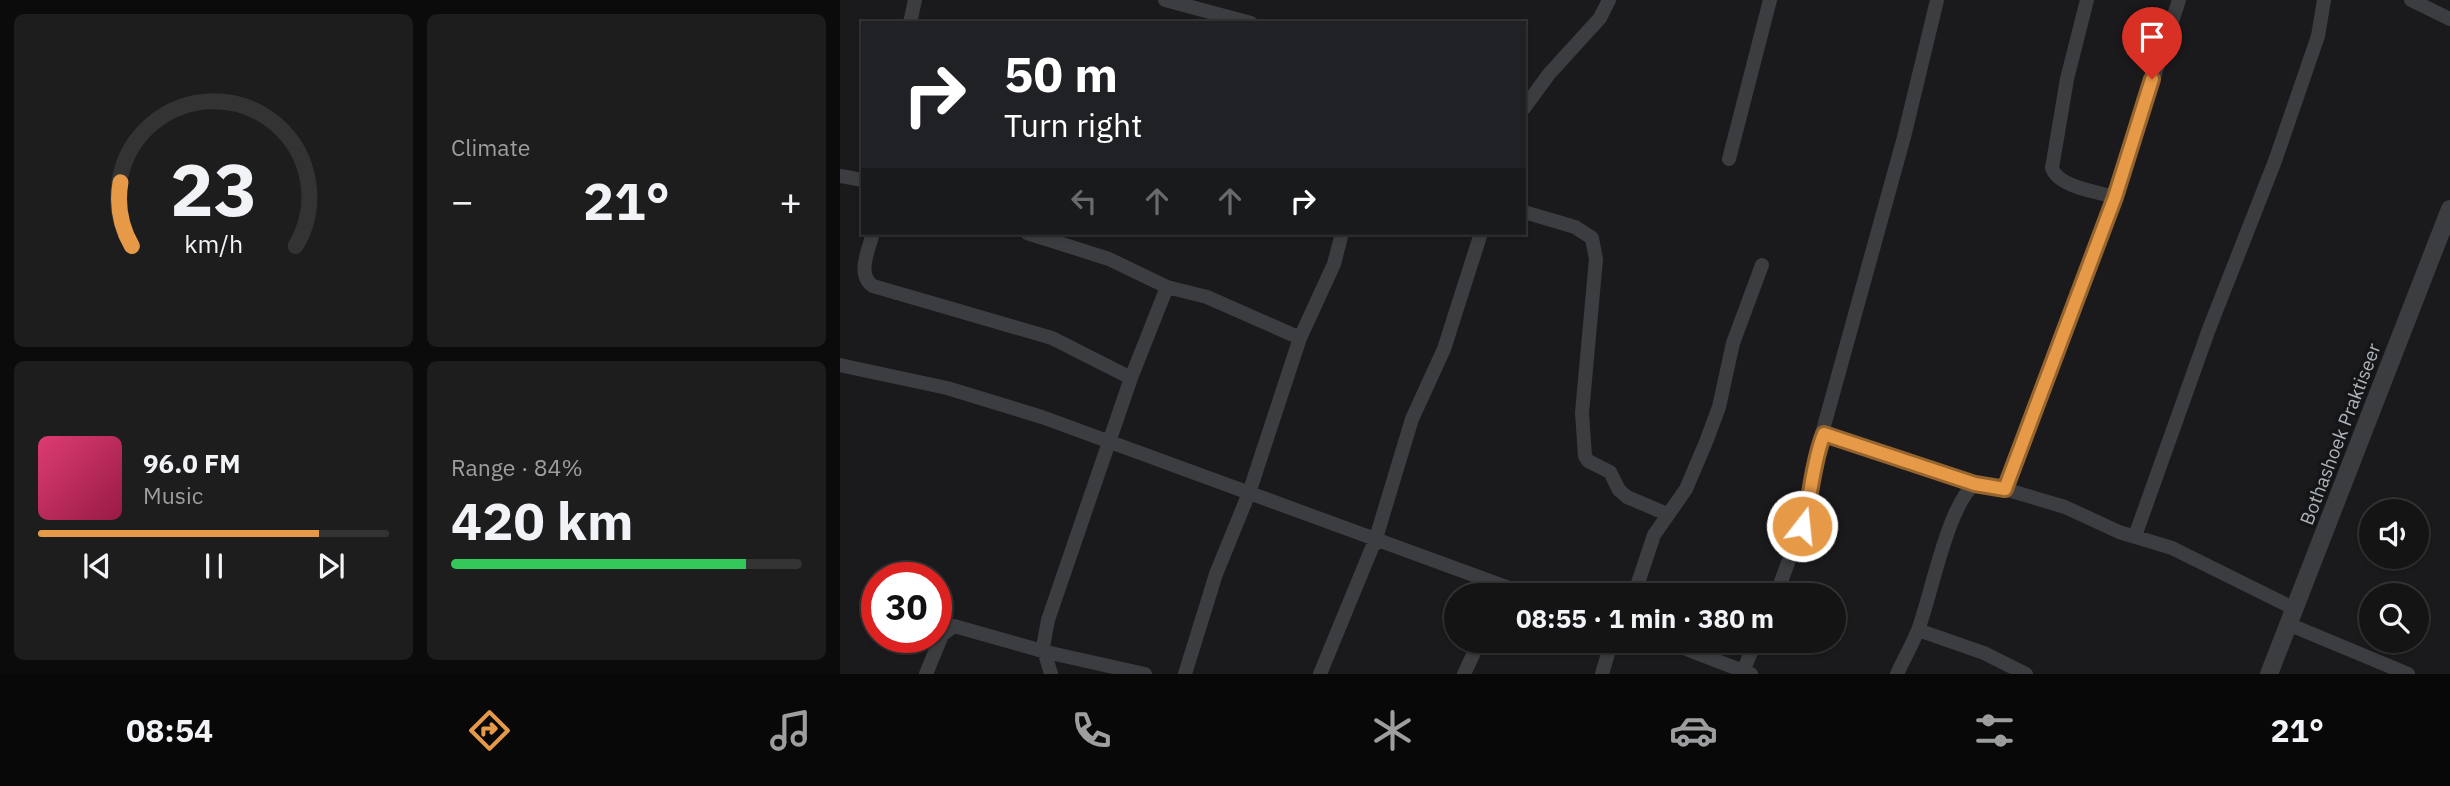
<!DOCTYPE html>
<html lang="en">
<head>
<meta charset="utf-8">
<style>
	:root { --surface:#141415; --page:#1d1d1e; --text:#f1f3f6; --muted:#9d9ea0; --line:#333334; --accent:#e69a47 }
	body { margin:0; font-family:"IBM Plex Sans",sans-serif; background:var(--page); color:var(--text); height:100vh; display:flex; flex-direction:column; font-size:26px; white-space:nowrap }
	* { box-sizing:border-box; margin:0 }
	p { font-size:23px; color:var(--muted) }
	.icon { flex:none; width:38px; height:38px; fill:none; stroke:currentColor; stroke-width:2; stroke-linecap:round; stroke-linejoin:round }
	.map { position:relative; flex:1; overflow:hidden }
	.side { display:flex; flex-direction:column; gap:14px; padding:14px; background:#0b0b0c; width:840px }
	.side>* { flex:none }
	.top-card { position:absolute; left:21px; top:21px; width:665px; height:214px; border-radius:0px; box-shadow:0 2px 5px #0004,0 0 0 2px var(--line); background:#202124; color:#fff; overflow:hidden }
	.controls { position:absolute; left:1519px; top:499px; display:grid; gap:14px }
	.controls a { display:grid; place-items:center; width:70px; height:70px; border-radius:50%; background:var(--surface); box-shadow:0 2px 5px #0004,0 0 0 2px var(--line); font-size:35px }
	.speed { position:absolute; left:21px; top:562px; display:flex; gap:14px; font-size:35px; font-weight:700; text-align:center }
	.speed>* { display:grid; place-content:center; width:91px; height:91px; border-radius:50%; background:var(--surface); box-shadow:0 2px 5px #0004,0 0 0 2px var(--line); line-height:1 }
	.speed .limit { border:10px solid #d22; background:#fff; color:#111 }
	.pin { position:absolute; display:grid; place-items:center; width:60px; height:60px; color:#fff; margin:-72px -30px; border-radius:50% 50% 50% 0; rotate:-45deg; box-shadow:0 0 7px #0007 }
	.pin .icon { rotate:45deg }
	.me { position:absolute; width:77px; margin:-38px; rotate:16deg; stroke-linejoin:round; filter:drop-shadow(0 0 5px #0008) }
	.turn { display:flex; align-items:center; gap:24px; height:147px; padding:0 28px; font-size:32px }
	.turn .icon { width:91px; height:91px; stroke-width:2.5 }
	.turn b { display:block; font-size:49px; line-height:60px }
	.lanes { display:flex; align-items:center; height:66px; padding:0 28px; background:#0003; justify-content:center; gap:35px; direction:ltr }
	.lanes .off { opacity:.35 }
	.big { font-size:52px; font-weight:800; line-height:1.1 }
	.side .widget { flex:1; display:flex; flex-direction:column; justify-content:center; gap:10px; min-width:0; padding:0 24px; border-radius:10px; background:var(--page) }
	.side .dial { align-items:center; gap:0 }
	.dial svg { height:182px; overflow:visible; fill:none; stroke:var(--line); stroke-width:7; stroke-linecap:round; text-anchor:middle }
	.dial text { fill:var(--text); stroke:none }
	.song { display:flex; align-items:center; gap:21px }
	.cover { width:84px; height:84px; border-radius:10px; background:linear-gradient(135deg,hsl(340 70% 55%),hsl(340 70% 35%)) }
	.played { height:7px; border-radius:4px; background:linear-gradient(90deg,var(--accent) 80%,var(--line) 80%) }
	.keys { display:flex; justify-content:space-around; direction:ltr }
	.heat { display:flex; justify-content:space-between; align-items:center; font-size:38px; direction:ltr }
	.charge { height:10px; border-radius:5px; background:linear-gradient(90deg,#34c759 84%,var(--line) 0) }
	.side .tiles { flex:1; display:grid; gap:14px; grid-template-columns:repeat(2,1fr) }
	.trip { position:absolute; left:604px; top:583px; width:402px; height:70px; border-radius:35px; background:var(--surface); box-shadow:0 2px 5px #0004,0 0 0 2px var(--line); font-weight:800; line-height:70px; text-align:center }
	.tab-bar { display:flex; height:112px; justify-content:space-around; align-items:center; background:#080808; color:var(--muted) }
	.tab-bar .icon { width:49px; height:49px }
	.tab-bar .current { color:var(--accent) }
	.tab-bar b { font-size:32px; color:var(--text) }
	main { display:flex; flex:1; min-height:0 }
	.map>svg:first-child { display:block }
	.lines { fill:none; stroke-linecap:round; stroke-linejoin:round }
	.minor { stroke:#3b3d40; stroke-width:14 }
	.tertiary { stroke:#3b3d40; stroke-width:18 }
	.route-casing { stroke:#96642e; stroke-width:18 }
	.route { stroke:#e69a47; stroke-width:12 }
	.labels { text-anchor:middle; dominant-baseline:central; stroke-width:7; stroke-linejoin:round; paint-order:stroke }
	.street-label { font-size:19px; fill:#adb3ba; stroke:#151517 }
</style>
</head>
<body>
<main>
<section class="side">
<div class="tiles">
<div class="widget dial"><svg viewBox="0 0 100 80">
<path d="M14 69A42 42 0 1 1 86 69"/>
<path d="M14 69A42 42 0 0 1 9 41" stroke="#e69a47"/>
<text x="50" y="56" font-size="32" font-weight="700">23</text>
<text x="50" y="72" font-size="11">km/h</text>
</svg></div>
<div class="widget"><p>Climate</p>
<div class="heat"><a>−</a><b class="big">21°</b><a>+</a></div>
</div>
<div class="widget">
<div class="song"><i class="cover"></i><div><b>96.0 FM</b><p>Music</p></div></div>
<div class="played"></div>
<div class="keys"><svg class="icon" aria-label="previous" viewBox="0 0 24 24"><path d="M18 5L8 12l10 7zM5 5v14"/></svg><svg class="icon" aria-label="pause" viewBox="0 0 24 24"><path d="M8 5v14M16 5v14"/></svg><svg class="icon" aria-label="next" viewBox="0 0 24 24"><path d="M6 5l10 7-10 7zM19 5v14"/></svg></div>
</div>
<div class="widget"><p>Range · 84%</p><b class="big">420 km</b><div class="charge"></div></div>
</div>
</section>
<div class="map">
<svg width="1610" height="674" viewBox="0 0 1610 674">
	<rect width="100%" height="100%" fill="#1a1a1c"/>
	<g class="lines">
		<path class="minor" d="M 325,0 L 411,23
			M 1247,0 L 1227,79 L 1212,168 C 1218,187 1258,192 1275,197
			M 1571,0 L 1610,19
			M 70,23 L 75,0
			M 684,108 L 709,74 L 760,18 L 769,0
			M 889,159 L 930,0
			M 0,176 L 23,180
			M 684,212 L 735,227 L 752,238 L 756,259 L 742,413 L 745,456 L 748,461 L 770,472 L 779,490 L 787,497 L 827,514
			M 33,233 C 29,249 16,275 33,286 L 212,338 L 291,378
			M 187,233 L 269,259 L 327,287 L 367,297 L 460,338
			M 0,365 L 107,388 L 202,417 L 688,595
			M 984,434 L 1135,484
			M 1165,489 L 1275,197 L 1339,0
			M 1295,536 L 1369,329 L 1435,161 L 1478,36 L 1484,0
			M 794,595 L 814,535 L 846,489 L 866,442 L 879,407 L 893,343 L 922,265
			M 936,595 L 968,509 L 978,448 L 1064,137 L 1097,0
			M 1448,624 L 1568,674
			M 1078,630 L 1144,653 L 1186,674
			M 823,640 L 911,674
			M 86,674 L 102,635 L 114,626 L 206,652 L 305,674
			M 211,674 L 203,647 L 208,620 L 291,378 L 327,287
			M 345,674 L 376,574 L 409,493 L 460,338 L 494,264 L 502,233
			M 480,674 L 536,538 L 572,419 L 604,349 L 641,233
			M 624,674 L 640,640
			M 762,674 L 772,640
			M 902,674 L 916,640
			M 1057,674 C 1064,659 1072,645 1078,630 C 1091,596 1108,504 1135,484 L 1151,485 L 1225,507 L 1279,532 L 1332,548 L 1455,609"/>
		<path class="tertiary" d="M 1429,674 L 1610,209"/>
	</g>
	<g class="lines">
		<defs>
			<path id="route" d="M 962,526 C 972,496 972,463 984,434 L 1135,484 L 1165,489 L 1275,197 L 1312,79"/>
		</defs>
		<use href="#route" class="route-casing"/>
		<use href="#route" class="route"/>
	</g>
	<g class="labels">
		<g class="street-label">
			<text transform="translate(1500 434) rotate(-69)">Bothashoek Praktiseer</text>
		</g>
	</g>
</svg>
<div class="controls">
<a><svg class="icon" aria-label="sound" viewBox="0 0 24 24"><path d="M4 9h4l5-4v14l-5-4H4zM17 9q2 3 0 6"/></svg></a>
<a><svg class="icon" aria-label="search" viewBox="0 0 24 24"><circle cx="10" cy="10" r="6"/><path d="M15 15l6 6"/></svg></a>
</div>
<div class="speed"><div class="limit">30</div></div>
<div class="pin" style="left:1312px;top:79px;background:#d93025"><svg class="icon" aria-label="arrive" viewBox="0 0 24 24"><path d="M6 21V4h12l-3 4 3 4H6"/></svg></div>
<svg class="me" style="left:962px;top:526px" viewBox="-20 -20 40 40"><circle r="17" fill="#e69a47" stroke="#fff" stroke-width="3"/><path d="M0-11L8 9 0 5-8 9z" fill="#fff"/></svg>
<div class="trip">08:55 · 1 min · 380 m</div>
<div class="top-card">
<div class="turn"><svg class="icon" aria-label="right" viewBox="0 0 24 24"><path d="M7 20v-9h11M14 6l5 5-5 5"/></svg><div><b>50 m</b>Turn right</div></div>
<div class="lanes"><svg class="icon off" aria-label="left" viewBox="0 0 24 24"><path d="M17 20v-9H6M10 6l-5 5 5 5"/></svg><svg class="icon off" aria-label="ahead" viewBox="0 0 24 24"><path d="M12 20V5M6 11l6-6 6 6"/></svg><svg class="icon off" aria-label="ahead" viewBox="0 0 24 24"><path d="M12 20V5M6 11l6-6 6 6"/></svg><svg class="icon" aria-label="right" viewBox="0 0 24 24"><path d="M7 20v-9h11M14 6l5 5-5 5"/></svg></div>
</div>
</div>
</main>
<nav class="tab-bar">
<b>08:54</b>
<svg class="icon current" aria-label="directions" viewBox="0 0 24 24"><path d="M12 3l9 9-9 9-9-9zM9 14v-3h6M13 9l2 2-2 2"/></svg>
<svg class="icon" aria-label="music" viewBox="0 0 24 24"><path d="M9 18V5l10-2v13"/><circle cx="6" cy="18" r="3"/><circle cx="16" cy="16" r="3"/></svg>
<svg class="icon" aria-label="phone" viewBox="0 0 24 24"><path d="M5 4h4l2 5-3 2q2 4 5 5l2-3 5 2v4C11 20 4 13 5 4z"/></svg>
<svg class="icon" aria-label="climate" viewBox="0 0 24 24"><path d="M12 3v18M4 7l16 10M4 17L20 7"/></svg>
<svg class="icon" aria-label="car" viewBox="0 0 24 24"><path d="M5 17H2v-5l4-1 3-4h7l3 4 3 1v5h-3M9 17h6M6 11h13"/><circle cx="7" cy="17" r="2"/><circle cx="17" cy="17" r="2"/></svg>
<svg class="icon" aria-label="filters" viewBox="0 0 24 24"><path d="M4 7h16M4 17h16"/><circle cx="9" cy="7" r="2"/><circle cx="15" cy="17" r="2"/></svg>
<b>21°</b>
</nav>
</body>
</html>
